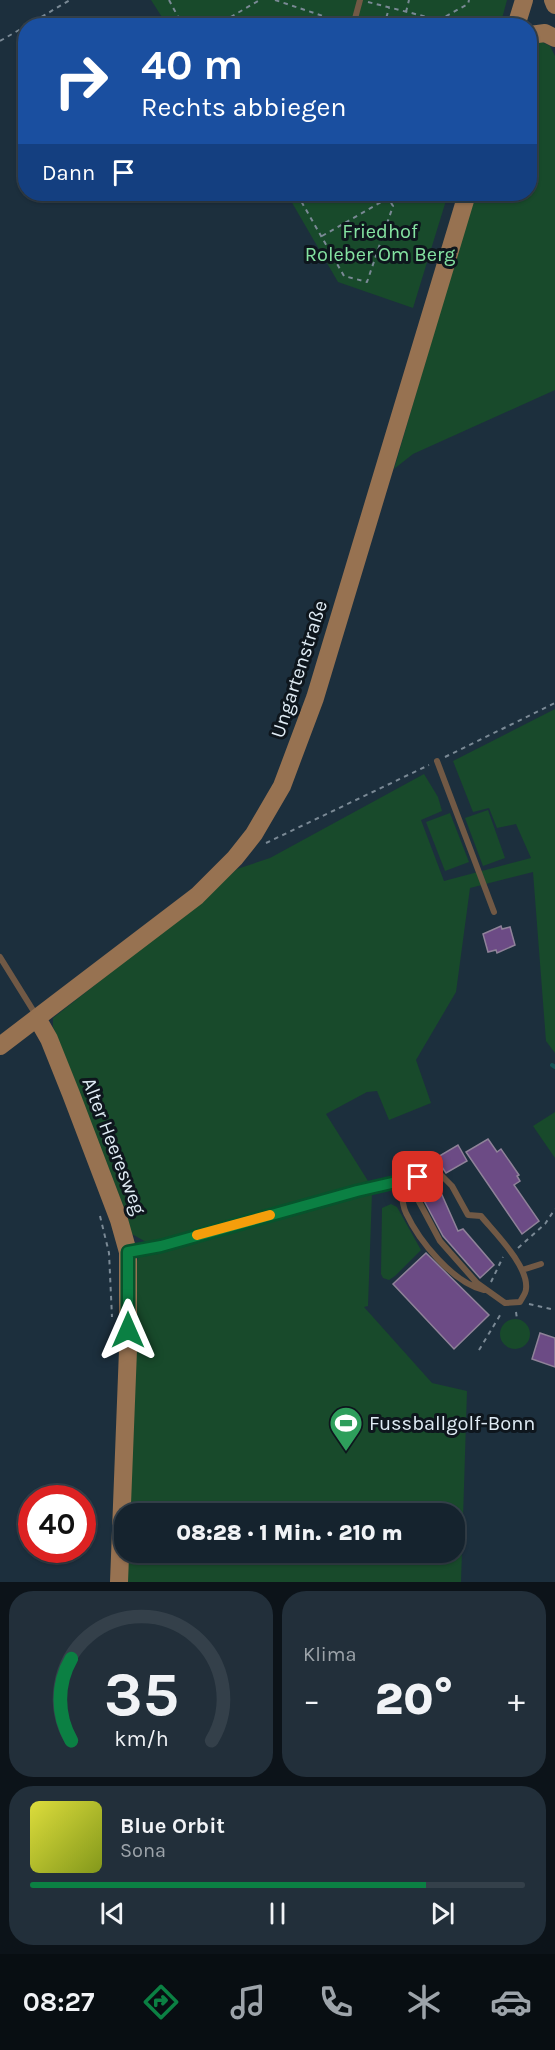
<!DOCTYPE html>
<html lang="de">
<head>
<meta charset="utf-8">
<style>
	:root { --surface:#15232e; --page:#222f3a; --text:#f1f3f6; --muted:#9da4aa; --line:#34404a; --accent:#0b8043 }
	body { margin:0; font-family:Karla,sans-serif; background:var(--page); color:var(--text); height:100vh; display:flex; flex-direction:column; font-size:22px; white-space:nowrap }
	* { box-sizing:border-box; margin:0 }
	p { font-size:20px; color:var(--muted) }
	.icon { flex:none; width:33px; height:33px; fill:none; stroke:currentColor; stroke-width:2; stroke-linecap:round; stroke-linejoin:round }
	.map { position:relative; height:1582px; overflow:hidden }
	.sheet { display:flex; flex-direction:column; gap:9px; padding:9px; background:#0c1319; flex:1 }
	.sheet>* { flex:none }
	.top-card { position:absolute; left:18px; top:18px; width:519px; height:183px; border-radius:24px; box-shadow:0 2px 4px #0004,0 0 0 2px var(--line); background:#1a4fa0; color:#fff; overflow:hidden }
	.speed { position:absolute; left:18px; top:1485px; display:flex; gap:12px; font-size:30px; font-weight:700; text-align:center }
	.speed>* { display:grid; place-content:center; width:78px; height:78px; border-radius:50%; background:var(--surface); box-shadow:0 2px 4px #0004,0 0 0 2px var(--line); line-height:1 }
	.speed .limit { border:9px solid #d22; background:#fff; color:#111 }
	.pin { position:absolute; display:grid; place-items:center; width:51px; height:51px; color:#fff; margin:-26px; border-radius:12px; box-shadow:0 3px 9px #0006 }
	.me { position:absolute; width:66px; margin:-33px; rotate:0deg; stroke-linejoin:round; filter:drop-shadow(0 0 4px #0008) }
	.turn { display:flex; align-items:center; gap:21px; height:126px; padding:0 24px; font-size:27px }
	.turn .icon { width:78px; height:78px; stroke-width:2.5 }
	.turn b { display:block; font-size:42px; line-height:51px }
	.then { display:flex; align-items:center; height:57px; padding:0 24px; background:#0003; gap:12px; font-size:22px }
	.big { font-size:45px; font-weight:800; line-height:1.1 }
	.sheet .card { flex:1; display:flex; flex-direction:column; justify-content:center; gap:9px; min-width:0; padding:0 21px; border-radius:24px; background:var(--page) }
	.sheet .dial { align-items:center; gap:0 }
	.dial svg { height:156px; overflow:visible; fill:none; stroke:var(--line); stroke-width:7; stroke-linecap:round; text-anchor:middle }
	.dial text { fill:var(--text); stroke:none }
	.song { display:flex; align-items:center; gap:18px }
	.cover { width:72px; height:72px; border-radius:9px; background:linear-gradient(135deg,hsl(60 70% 55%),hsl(70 70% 35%)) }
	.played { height:6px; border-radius:3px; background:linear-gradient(90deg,var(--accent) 80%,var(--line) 80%) }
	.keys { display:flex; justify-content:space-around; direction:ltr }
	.heat { display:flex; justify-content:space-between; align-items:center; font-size:33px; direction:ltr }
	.sheet .tiles { flex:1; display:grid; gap:9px; grid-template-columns:1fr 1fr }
	.card:last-child { grid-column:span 2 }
	.trip { position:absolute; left:114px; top:1503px; width:351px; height:60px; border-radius:24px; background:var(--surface); box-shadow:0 2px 4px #0004,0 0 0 2px var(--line); font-weight:800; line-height:60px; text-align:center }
	.tab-bar { display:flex; height:96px; justify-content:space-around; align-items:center; background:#080e12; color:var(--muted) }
	.tab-bar .icon { width:42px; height:42px }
	.tab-bar .current { color:var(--accent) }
	.tab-bar b { font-size:27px; color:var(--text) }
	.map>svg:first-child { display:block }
	.green { fill:#184a2b }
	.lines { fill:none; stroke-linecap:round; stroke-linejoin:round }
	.stream { stroke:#155054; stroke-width:4 }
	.building { fill:#6c4b85; stroke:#8f8299; stroke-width:1.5 }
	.path { stroke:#7a8995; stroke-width:2; stroke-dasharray:4.5 4.5; stroke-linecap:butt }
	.lane { stroke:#715945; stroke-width:6 }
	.secondary { stroke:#977251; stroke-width:18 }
	.route-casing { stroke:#07532c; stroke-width:15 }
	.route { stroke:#0b8043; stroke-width:10 }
	.slow { stroke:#f59e0b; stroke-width:10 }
	.labels { text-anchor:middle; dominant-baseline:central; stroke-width:6; stroke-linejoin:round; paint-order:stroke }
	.park-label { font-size:20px; fill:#84e2a1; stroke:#0e161d }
	.street-label { font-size:20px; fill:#e0ecf5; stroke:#0e161d }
	.poi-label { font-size:20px; fill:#e0ecf5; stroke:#0e161d; text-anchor:start }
</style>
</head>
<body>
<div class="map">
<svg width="555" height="1582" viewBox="0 0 555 1582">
	<rect width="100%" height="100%" fill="#1c2f3d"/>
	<path class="green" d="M 151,0 L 507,0 L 500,26 L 167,25 Z
		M 540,41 L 550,46 L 555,56 L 555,390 L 413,454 L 394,469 L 474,194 L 530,194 L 530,42 Z
		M 287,194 L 448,194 L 413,308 L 338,282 Z
		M 555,709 L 555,1053 L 546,1041 L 533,872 L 470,888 L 456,992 L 416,1060 L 431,1103 L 389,1120 L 377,1091 L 367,1092 L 326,1114 L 368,1181 L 148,1243 L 130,1233 L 128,1218 L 53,1027 L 53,1018 L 204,899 L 237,869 L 270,858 L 424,774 L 438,797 L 442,811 L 421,820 L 444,881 L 531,858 L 516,824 L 497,828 L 489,808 L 473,812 L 453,761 Z
		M 488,810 L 505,858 L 483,866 L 465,818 Z
		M 450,813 L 469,862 L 445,871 L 426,822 Z
		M 555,1112 L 555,1158 L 533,1126 Z
		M 372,1192 L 368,1306 L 364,1307 L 432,1383 L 467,1391 L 461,1582 L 122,1582 L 124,1552 L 454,1552 L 454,1514 L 125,1513 L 133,1271 L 139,1256 Z
		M 391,1204 L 397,1207 L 421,1250 L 395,1276 L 389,1280 L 383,1278 L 381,1274 L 382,1208 Z
		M500 1334a15 15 0 1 1 30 0a15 15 0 1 1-30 0Z"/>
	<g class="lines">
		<path class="stream" d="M 552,1065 L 555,1067"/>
	</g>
	<path class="building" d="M 501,926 L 502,929 L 510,927 L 515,945 L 497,953 L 496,950 L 488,952 L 483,934 Z
		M 488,1139 L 497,1152 L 501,1149 L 519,1175 L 517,1176 L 520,1181 L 514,1185 L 539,1221 L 522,1234 L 466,1152 Z
		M 458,1145 L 467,1161 L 446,1173 L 436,1158 Z
		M 434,1177 L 458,1231 L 463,1229 L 494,1265 L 480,1278 L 443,1236 L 421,1195 L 417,1185 Z
		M 426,1253 L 489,1315 L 454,1349 L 393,1284 Z
		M 540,1333 L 555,1338 L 555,1367 L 532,1359 Z"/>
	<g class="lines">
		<path class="path" d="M 169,0 L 183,26
			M 275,0 L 344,23
			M 368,2 L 439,20 L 468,4 L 469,0
			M 406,12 L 409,0
			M 26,26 L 70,0
			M 215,26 L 260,0
			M 332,26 L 340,21
			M 384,26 L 389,8
			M 426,26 L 428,18
			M 0,41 L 26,26
			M 297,194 L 344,276 L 367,282 L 393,206 L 386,194
			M 322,236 L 388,198
			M 445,757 L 555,703
			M 266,843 L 429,765
			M 100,1216 L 109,1253 L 112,1317
			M 518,1248 L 545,1224 L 555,1209
			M 491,1282 L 503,1257
			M 529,1304 L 555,1310
			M 516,1312 L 517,1319
			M 479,1350 L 502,1312"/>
		<path class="lane" d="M 353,26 L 360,0
			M 437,761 L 494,912
			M 0,957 L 36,1015
			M 401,1180 C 402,1191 401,1203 406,1213 C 419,1241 453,1283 484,1290
			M 129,1252 L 161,1246 L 437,1171 L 452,1186 L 468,1215 L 481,1216 C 494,1232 529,1266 526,1289 C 526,1293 522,1298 520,1302 L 505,1303 L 477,1283 L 440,1241 L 407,1179
			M 522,1270 L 541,1264"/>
		<path class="secondary" d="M 553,0 L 555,5
			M 516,26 L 524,0
			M 530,35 L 545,33 L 555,38
			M 37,1018 L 49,1039 L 71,1094 L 119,1220 L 128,1252 L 128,1350 L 119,1582
			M 0,1046 L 197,896 L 235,858 L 254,834 L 282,786 L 315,698 L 467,194"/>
	</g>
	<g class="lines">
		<defs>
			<path id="route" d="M 128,1330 L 128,1252 L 161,1246 L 357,1191 L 418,1177"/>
		</defs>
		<use href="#route" class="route-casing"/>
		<use href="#route" class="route"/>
		<path class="slow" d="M 197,1235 L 270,1215"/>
	</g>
	<defs>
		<symbol id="stadium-pin" viewBox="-11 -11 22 30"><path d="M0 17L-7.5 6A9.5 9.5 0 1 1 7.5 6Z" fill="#2e9e5b" stroke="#0e161d"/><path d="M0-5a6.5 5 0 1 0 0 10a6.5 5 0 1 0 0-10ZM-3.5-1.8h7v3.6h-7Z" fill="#fff"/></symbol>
	</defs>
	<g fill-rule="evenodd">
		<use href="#stadium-pin" x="327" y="1404" width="38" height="52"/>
	</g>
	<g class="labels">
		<g class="park-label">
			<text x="380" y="231">Friedhof<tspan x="380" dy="23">Roleber Om Berg</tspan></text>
		</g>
		<g class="street-label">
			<text transform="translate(299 669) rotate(-72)">Ungartenstraße</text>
			<text transform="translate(114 1146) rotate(69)">Alter Heeresweg</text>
		</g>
		<g class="poi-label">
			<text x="369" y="1423">Fussballgolf-Bonn</text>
		</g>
	</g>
</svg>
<div class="speed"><div class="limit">40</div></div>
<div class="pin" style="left:418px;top:1177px;background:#d93025"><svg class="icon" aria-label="arrive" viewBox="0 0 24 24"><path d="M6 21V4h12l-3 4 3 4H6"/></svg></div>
<svg class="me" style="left:128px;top:1330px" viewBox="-20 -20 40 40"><path d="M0-17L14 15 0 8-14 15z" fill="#0b8043" stroke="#fff" stroke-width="4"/></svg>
<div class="trip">08:28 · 1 Min. · 210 m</div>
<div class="top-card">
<div class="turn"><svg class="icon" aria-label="right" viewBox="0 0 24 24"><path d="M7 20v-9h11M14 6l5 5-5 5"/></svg><div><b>40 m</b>Rechts abbiegen</div></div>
<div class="then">Dann<svg class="icon" aria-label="arrive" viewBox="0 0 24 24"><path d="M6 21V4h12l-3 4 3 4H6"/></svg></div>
</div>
</div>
<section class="sheet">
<div class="tiles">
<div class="card dial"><svg viewBox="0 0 100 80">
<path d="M14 69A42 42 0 1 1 86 69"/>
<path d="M14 69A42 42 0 0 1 14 27" stroke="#0b8043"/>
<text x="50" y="56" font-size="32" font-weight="700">35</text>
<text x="50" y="72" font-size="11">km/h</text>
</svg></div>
<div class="card"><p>Klima</p>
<div class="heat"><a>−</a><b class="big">20°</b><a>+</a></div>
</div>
<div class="card">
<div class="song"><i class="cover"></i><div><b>Blue Orbit</b><p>Sona</p></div></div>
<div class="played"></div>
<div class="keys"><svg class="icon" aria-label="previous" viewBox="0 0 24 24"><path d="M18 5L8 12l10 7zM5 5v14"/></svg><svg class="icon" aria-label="pause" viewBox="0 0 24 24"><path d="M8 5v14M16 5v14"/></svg><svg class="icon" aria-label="next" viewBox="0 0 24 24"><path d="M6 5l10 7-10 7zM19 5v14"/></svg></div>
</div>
</div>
</section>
<nav class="tab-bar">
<b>08:27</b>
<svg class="icon current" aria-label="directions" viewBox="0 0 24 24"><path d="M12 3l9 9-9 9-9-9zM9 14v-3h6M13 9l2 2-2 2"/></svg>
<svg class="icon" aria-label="music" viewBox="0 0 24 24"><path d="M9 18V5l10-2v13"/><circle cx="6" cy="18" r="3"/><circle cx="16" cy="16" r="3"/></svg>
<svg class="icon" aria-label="phone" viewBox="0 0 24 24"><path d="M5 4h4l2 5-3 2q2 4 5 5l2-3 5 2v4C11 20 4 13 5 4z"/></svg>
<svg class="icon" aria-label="climate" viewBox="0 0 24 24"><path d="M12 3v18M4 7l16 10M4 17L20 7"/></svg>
<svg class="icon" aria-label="car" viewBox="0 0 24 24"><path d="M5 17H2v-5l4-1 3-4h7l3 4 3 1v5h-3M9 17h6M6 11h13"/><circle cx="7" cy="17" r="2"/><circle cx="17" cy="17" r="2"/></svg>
</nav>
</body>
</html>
